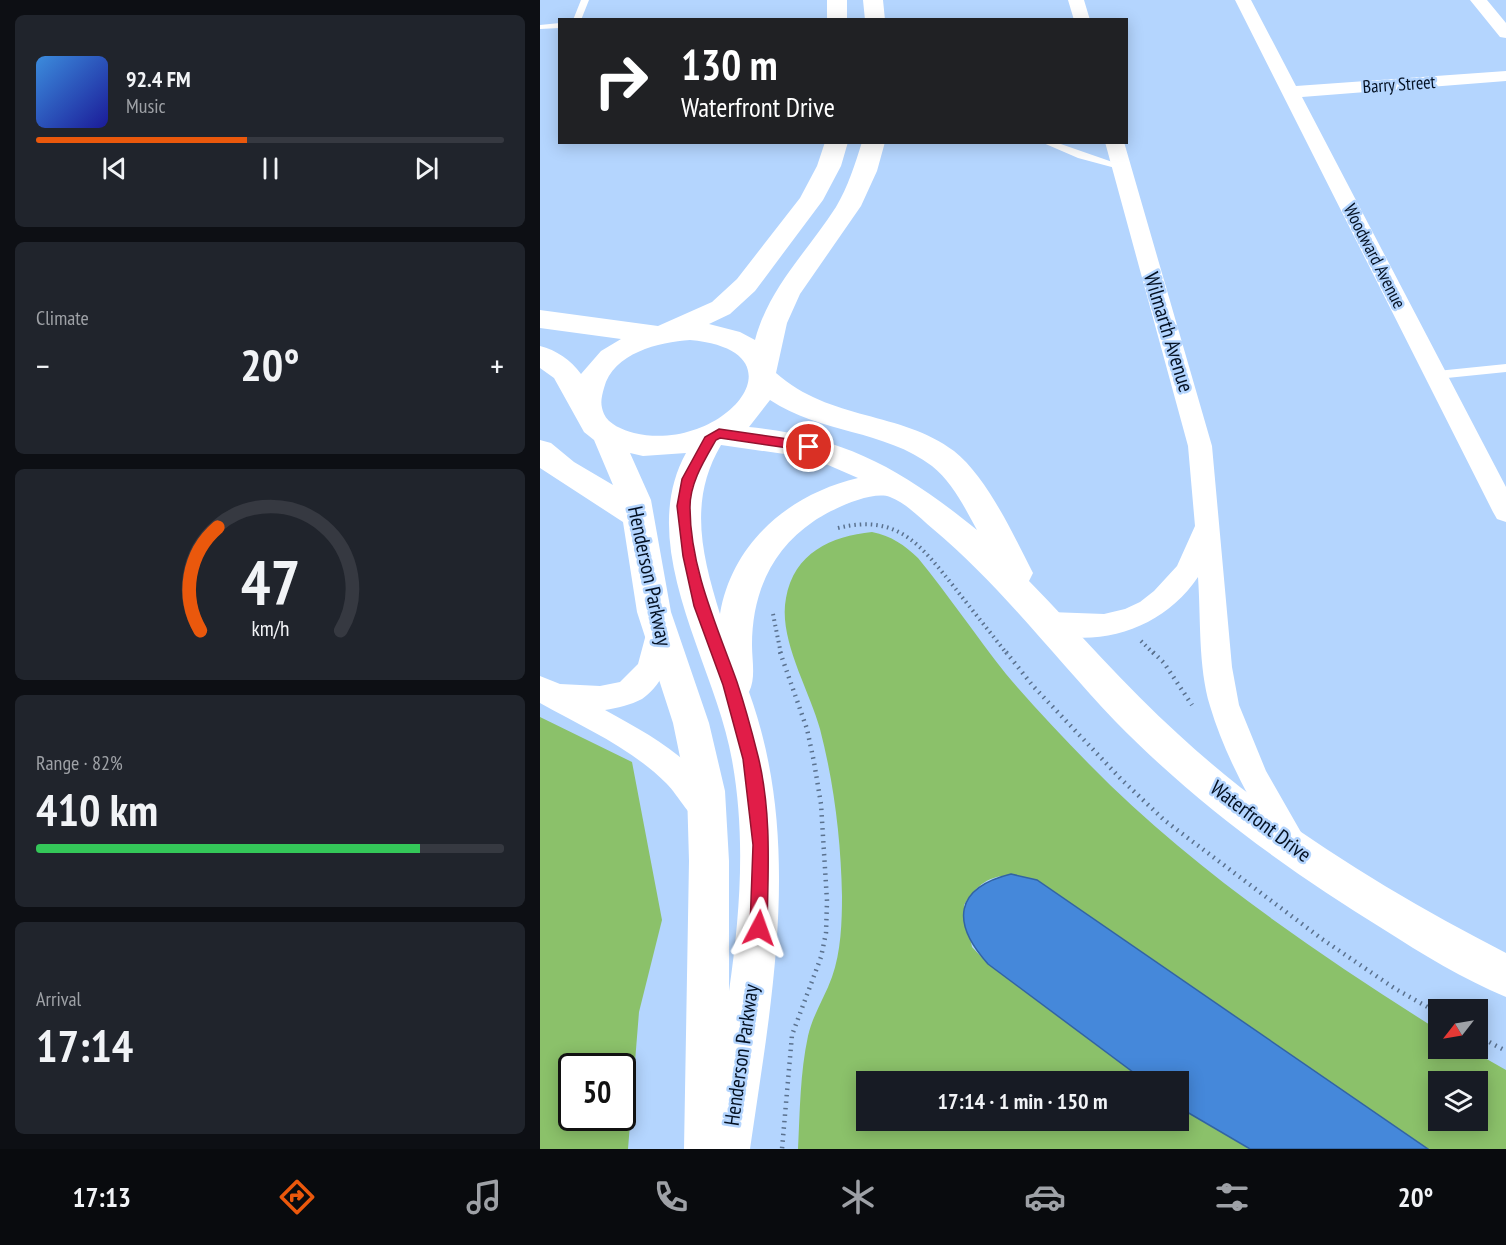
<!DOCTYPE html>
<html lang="en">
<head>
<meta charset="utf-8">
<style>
	:root { --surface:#171b24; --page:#20242c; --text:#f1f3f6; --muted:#9ea1a6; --line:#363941; --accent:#ea580c }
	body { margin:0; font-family:"PT Sans Narrow",sans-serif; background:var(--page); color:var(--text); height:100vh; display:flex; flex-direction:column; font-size:22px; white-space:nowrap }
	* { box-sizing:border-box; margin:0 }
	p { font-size:20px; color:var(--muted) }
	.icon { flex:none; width:33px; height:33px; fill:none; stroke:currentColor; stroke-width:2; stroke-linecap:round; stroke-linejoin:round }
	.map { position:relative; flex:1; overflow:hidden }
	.details { display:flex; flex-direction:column; gap:15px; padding:15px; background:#0d0f14; width:540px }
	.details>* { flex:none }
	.top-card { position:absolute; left:18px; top:18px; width:570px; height:126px; border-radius:0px; box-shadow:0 3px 15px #0003; background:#202124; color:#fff; overflow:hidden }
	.needle { width:39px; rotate:239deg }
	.tools { position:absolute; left:888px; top:999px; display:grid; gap:12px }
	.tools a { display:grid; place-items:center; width:60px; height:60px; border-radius:0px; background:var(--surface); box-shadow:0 3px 15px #0003; font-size:30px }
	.speed { position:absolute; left:18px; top:1053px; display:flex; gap:12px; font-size:30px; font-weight:700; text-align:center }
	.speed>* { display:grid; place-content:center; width:78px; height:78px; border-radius:50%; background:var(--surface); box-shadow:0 3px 15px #0003; line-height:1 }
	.speed .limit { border:3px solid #111; border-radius:9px; background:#fff; color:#111 }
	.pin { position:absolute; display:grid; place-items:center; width:51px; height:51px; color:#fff; margin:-26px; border:3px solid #fff; border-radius:50%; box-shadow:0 2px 6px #0007 }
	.me { position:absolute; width:66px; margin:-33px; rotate:4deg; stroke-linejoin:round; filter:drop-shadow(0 0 4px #0008) }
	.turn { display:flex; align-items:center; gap:21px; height:126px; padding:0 24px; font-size:27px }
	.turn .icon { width:78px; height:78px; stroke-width:2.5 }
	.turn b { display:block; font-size:42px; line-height:51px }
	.big { font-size:45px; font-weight:600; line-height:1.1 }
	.details .card { flex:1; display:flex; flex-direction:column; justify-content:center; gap:9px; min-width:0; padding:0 21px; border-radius:9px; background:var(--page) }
	.details .dial { align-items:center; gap:0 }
	.dial svg { height:156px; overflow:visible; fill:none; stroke:var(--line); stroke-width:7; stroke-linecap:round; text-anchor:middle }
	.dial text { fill:var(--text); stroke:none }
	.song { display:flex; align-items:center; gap:18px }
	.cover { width:72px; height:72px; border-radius:9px; background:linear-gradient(135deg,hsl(210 70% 55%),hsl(240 70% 35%)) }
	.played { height:6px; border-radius:3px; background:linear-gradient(90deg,var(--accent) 45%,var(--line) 45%) }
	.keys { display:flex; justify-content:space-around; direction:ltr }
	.heat { display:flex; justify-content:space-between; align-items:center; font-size:33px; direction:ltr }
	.charge { height:9px; border-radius:4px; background:linear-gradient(90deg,#34c759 82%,var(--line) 0) }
	.trip { position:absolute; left:316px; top:1071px; width:333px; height:60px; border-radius:0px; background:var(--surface); box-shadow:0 3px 15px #0003; font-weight:600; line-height:60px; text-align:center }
	.menu { display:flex; height:96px; justify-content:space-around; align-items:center; background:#090b0e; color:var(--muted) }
	.menu .icon { width:42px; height:42px }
	.menu .active { color:var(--accent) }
	.menu b { font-size:27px; color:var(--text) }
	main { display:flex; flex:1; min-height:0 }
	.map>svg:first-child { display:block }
	.green { fill:#8bc16a; fill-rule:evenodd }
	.water { fill:#4588da; stroke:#3264a3; stroke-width:1.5 }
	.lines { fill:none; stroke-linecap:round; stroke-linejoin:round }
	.path-far1 { stroke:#5a718e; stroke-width:4; stroke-dasharray:1.5 4; stroke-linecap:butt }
	.path { stroke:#5a718e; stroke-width:4.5; stroke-dasharray:1.5 5; stroke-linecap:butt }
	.lane { fill:#fff; fill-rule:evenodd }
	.street { fill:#fff; fill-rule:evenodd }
	.secondary { fill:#fff; fill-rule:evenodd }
	.route { fill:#e11d48; stroke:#92132f; stroke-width:1.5 }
	.labels { text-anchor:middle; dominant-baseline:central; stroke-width:5; stroke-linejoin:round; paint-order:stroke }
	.far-street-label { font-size:18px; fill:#041123; stroke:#b4d5fe }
	.street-label { font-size:21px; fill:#041123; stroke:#b4d5fe }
</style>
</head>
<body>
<main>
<section class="details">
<div class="card">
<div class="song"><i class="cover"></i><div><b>92.4 FM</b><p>Music</p></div></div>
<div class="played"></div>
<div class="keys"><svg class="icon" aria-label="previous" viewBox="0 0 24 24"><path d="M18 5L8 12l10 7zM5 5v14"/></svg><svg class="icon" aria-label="pause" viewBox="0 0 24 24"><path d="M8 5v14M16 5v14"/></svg><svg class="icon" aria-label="next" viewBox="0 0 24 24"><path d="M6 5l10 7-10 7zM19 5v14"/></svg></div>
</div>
<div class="card"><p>Climate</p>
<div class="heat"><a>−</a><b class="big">20°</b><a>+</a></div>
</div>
<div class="card dial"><svg viewBox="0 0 100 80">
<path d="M14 69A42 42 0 1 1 86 69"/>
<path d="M14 69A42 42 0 0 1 23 16" stroke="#ea580c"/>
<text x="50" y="56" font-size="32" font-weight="700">47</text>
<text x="50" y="72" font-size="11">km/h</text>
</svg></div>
<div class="card"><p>Range · 82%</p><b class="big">410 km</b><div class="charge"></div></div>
<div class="card"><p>Arrival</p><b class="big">17:14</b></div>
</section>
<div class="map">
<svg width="966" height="1149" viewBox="0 0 966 1149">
	<rect width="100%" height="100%" fill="#b4d5fe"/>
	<path class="green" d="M 332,532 C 352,536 364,545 378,558 C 409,596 436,636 466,674 C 492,705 521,735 549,764 C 652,869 775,952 898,1030 L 898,1048 L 929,1049 L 966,1070 L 966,1149 L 888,1149 L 497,880 C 463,872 444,873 424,905 L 432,947 L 448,964 L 605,1081 L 327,1082 L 327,1120 L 639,1120 L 639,1107 L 710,1149 L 258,1149 C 260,1111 260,1073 268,1036 C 273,1014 285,997 292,977 C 301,952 302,922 302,896 C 301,840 294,783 280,729 C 269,689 238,639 246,598 C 254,553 291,536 332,532 ZM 898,1082 L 938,1082 L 938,1120 L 898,1120 Z
		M 0,717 L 92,762 L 122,920 L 99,1012 L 88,1149 L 0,1149 ZM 82,1066 L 82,1118 L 32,1118 L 32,1066 Z"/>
	<path class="water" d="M 471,874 L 497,880 L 888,1149 L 710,1149 L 647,1112 L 639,1107 L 639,1082 L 605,1081 L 448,964 C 411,923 414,888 471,874 Z"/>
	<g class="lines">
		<path class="path-far1" d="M 298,528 C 359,513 381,546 415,588 C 432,610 450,632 467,654
			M 233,614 L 241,654
			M 601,641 L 614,654"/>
		<path class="path" d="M 240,652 L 267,729 L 274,762 L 281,804 L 287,901 L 286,933 L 281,957 L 252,1035 L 242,1149
			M 466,652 L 493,686 L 580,778 L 624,820 L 782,939 L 854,988 L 898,1013
			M 613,652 L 624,663 L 652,705
			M 938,1036 L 966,1051"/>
		<path class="lane" d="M 41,0 L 49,0 L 41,20 L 33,20 Z
			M 20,23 L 20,28 L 0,29 L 0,25 Z
			M 501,142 L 515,142 L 584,166 L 579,169 L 538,158 Z
			M 966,364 L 966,372 L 897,379 L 891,375 L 897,371 Z"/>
		<path class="street" d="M 528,0 L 544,0 L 550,20 L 534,20 Z
			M 695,0 L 711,0 L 756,86 L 966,71 L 966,81 L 762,97 L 966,487 L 966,522 L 957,519 L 953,512 Z
			M 930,0 L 947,0 L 966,23 L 966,38 L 960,37 Z
			M 565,142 L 584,142 L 672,446 L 692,667 L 699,705 L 726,771 L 766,841 L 761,851 L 750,856 L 739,851 C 713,805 685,757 670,706 C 658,666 661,619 658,577 C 624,628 559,650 500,631 L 496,623 L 500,615 L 510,612 L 564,614 L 585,609 L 600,602 L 614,591 L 637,566 L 655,526 L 648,446 Z
			M 119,620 L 129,623 C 141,646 123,686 102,699 C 91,705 77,708 65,710 C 113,737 158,759 183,812 L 178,822 L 167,826 C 149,819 140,797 126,783 C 91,748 43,727 0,703 L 0,676 L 20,684 L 60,686 L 80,682 L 98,664 L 109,623 Z"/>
		<path class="secondary" d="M 287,0 L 307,0 L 307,20 L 287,20 Z
			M 323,0 L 343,0 L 345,20 L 325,20 Z
			M 285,142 L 308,142 L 301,166 L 283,200 L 215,291 L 190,314 L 169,324 L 200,332 L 215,340 C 229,287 268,251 296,207 C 308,187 315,164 322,142 L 345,142 L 337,171 L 321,206 L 260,294 L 247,323 L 236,373 C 290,421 361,411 414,451 C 447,477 474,536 493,573 L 489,581 C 539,632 585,686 638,734 C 734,823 850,893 966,953 L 966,997 C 923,979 882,954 843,929 C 747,870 654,802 575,721 C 514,657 461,586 393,529 C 380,518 366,503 350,497 C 332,490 290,510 274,521 C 231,550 212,594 212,645 C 212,661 216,678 209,692 C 263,841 232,997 210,1149 L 144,1149 L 149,861 L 147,791 L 133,723 L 97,612 L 83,522 L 0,468 L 0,440 L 11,443 L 34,462 L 73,485 L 54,440 L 44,432 L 14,378 L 0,368 L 0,346 C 16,350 31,360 41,374 L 61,351 L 81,339 L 0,328 L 0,310 L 118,326 L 172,302 L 197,279 L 260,198 L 277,166 ZM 150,340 C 270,351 183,454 94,433 C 83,430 68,424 64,414 C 60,404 61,399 64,388 C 73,353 119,342 150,340 ZM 230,400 C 279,433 345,430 392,466 C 412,482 425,508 437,530 C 363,470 306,437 209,427 ZM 181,445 L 272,458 L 318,478 C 250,494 192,542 180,614 C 162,555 148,501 181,445 ZM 90,453 L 103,456 L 146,453 C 94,547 176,665 192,760 C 206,837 200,915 189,991 L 189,861 L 185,791 L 169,723 L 131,612 L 111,500 Z"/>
	</g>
	<path class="route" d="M 179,429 L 269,442 L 275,447 L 269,451 L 180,438 L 176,440 C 164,461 150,483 150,507 C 150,568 177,626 197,682 C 205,706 212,732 218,756 C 232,812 228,872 227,928 L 225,934 L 219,937 L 213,934 L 210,928 L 213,845 L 203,759 L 183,685 L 154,606 L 143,556 L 137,506 L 142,479 L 165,437 Z"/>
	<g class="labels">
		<g class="far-street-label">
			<text transform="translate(859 84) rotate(-4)">Barry Street</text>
			<text transform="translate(835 256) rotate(63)">Woodward Avenue</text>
		</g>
		<g class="street-label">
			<text transform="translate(629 332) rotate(73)">Wilmarth Avenue</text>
			<text transform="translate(110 576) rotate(78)">Henderson Parkway</text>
			<text transform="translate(721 821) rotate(37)">Waterfront Drive</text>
			<text transform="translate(201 1055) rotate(-82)">Henderson Parkway</text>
		</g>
	</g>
</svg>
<div class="tools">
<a><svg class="needle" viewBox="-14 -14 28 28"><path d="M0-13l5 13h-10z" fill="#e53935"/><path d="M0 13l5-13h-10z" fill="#9ea1a6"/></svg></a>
<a><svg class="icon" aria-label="layers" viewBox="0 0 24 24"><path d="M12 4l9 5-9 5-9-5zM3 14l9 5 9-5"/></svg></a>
</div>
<div class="speed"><div class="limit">50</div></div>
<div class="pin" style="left:269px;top:447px;background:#d93025"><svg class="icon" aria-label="arrive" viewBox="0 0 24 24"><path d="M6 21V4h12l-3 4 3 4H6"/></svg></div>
<svg class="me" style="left:219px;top:928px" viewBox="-20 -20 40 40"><path d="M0-17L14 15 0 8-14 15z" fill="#e11d48" stroke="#fff" stroke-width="4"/></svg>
<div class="trip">17:14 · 1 min · 150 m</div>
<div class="top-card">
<div class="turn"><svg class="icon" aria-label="right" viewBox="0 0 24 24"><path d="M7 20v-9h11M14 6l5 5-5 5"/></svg><div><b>130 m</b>Waterfront Drive</div></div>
</div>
</div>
</main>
<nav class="menu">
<b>17:13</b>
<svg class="icon active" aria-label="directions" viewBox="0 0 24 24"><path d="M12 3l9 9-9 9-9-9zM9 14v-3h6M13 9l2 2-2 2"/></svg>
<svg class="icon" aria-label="music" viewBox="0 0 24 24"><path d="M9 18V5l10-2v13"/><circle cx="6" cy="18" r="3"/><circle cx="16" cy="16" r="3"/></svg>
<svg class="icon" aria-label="phone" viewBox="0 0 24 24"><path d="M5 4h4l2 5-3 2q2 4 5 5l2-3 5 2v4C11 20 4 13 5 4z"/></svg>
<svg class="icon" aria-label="climate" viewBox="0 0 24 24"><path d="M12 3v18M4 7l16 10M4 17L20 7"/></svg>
<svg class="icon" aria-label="car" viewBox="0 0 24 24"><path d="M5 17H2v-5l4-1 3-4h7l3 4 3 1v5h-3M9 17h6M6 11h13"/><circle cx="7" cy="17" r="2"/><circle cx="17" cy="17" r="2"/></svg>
<svg class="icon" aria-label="filters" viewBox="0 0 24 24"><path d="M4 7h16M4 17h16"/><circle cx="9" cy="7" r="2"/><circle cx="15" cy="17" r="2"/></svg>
<b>20°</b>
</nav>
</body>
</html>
